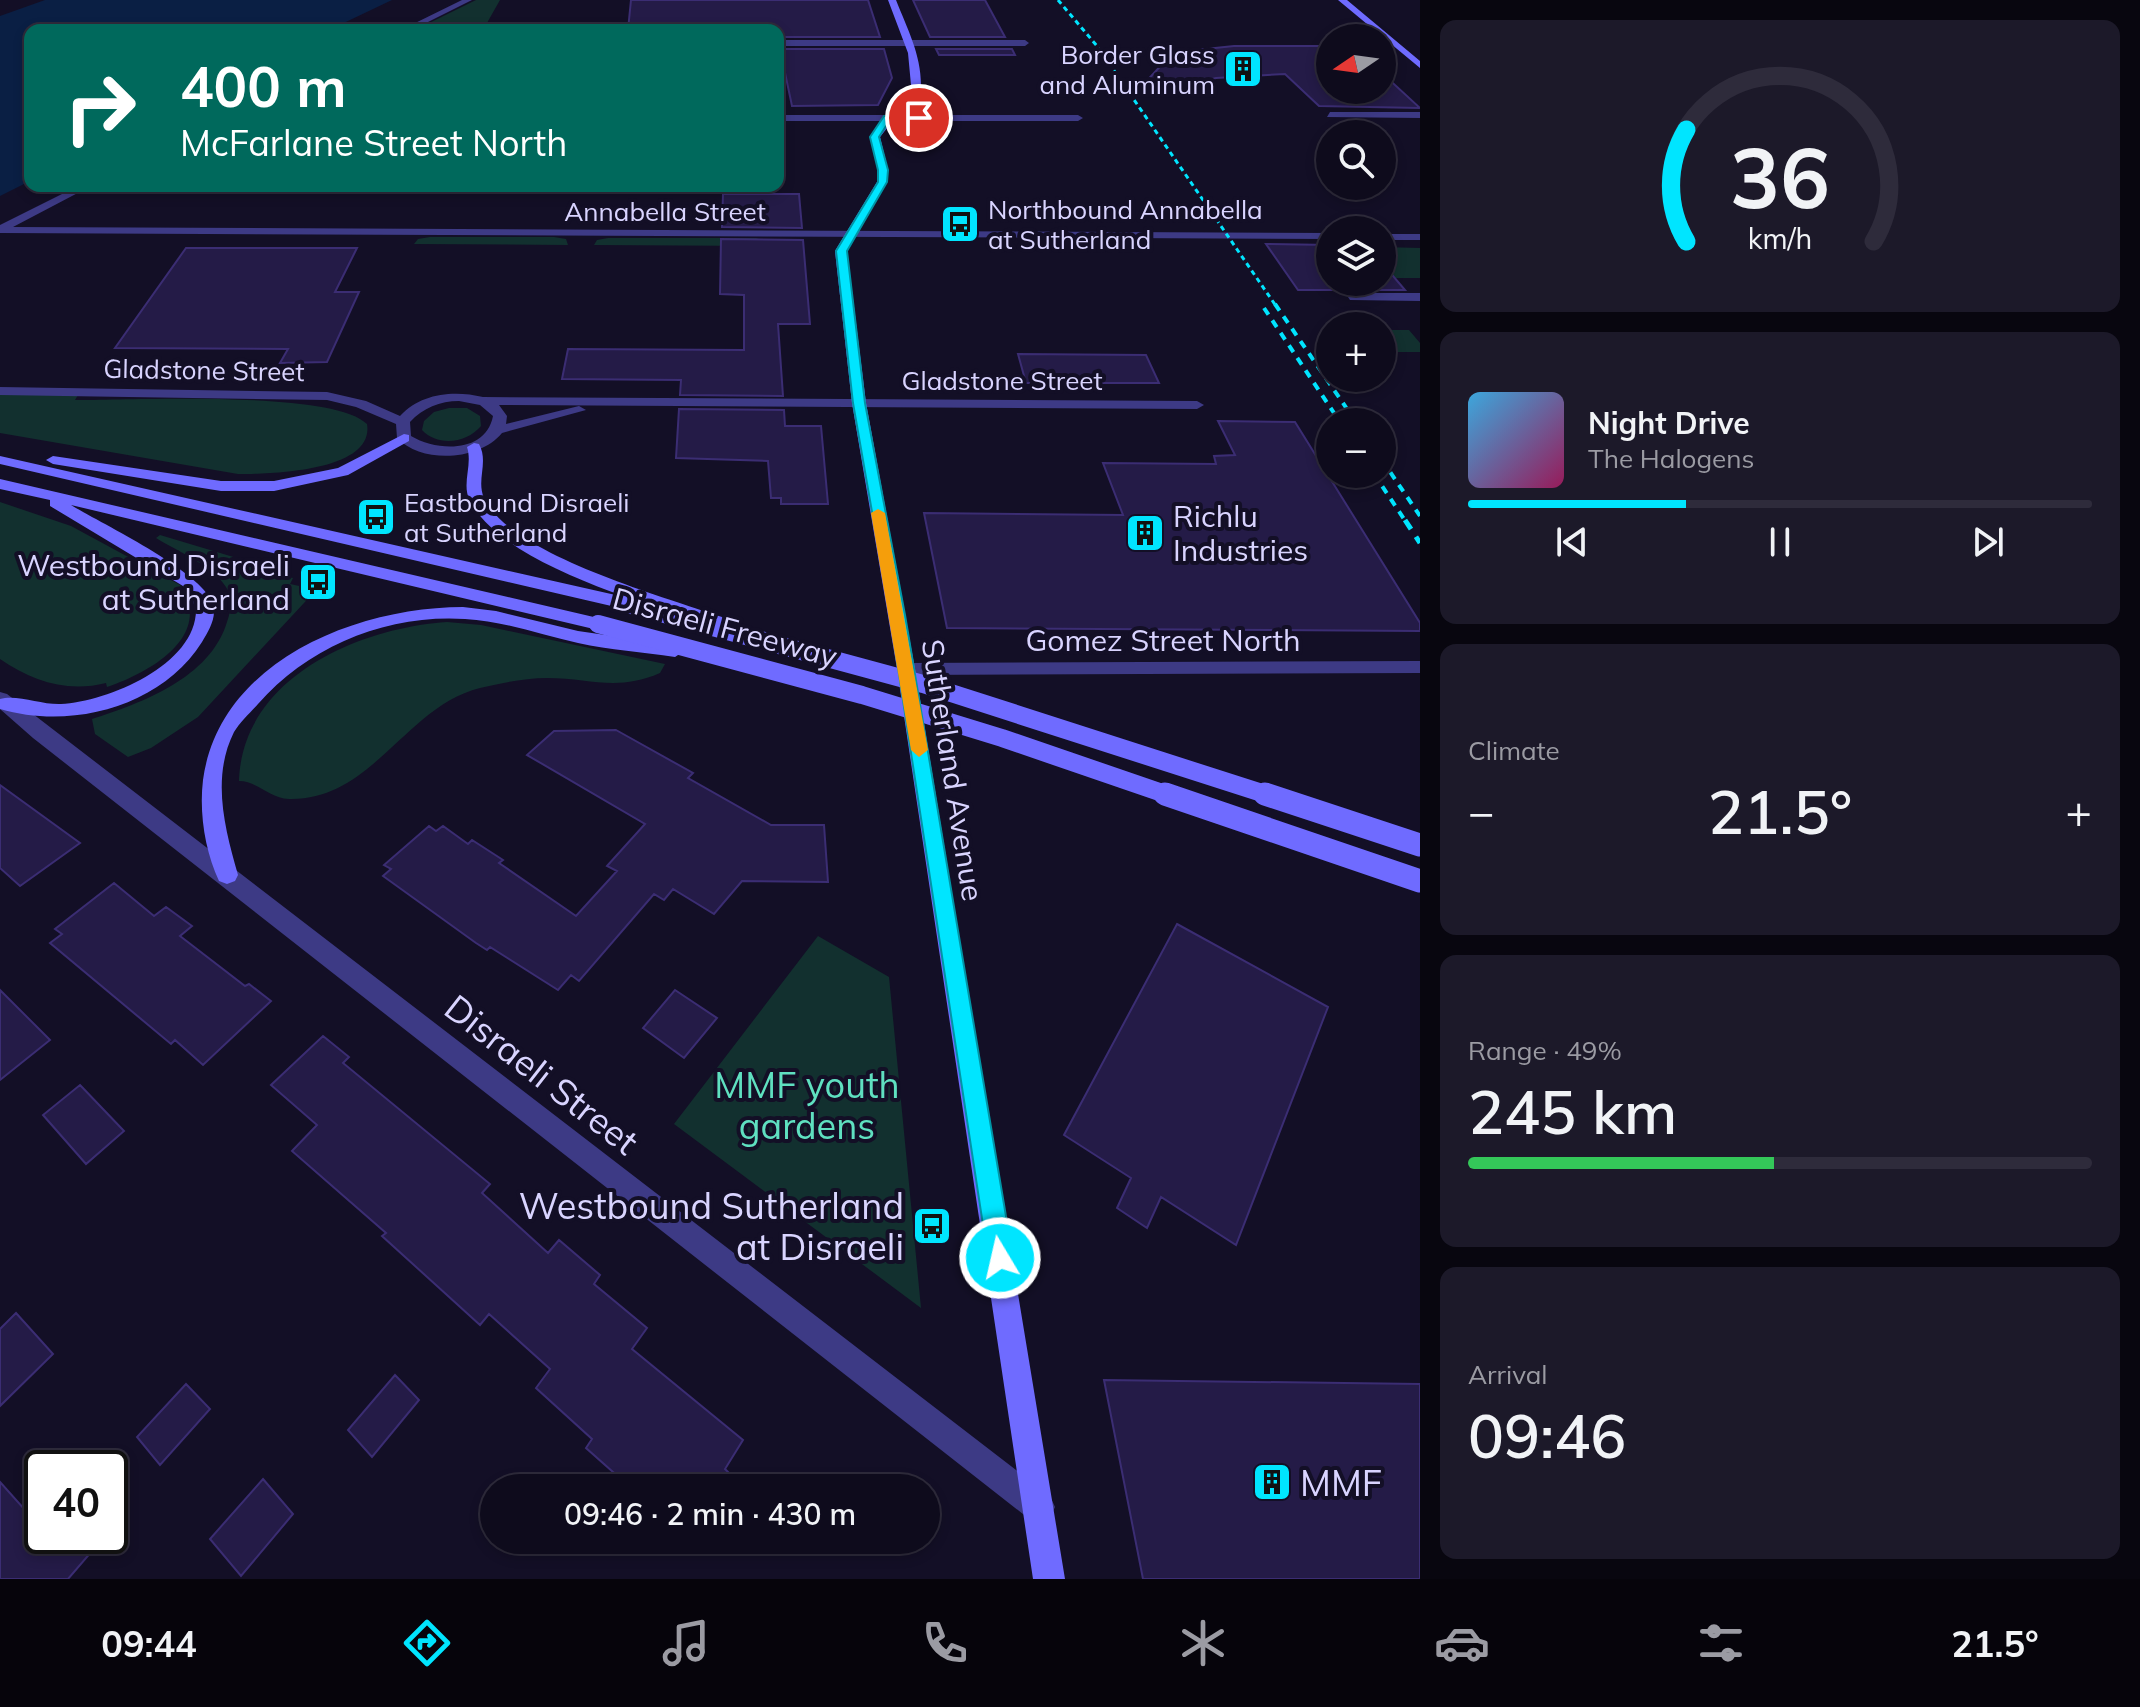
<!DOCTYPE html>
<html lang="en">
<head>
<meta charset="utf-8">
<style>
	:root { --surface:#0e0b1c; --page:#1c1929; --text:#f1f3f6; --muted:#9b9ba3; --line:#2e2b3b; --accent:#00e5ff }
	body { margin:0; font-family:Mulish,sans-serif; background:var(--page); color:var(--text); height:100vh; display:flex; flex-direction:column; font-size:30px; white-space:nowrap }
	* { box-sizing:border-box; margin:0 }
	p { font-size:26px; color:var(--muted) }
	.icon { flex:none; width:44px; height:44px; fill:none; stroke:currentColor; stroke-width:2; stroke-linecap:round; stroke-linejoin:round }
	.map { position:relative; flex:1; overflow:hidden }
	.drawer { display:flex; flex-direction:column; gap:20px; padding:20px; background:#08060f; width:720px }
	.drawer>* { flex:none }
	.top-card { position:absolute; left:24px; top:24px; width:760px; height:168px; border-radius:16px; box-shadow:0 4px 12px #0003,0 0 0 2px var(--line); background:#00695c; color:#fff; overflow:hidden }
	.needle { width:52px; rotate:257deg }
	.fabs { position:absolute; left:1316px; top:24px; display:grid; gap:16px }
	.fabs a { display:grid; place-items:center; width:80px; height:80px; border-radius:50%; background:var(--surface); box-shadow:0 4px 12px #0003,0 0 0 2px var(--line); font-size:40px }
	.speed { position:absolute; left:24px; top:1450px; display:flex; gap:16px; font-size:40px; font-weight:700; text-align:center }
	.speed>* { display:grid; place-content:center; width:104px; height:104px; border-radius:50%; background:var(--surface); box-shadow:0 4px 12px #0003,0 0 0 2px var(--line); line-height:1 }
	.speed .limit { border:4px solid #111; border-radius:12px; background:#fff; color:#111 }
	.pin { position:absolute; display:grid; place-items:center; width:68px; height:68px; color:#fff; margin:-34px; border:4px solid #fff; border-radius:50%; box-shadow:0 2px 8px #0007 }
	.me { position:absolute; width:88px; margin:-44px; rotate:351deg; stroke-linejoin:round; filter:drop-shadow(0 0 6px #0008) }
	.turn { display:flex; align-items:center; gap:28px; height:168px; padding:0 24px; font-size:36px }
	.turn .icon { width:104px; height:104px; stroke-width:2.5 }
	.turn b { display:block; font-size:56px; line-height:68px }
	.big { font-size:60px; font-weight:600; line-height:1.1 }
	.drawer .card { flex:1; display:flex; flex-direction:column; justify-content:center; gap:12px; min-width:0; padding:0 28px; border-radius:16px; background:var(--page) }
	.drawer .dial { align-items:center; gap:0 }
	.dial svg { height:208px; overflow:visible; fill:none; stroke:var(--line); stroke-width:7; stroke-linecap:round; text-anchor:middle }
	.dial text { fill:var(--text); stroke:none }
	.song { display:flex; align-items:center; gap:24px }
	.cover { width:96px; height:96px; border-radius:12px; background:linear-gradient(135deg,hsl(200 70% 55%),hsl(330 70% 35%)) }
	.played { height:8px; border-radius:4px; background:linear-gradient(90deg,var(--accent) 35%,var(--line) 35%) }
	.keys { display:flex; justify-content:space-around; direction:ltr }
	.heat { display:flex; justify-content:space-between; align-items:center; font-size:44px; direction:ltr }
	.charge { height:12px; border-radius:6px; background:linear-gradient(90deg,#34c759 49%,var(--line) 0) }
	.trip { position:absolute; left:480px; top:1474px; width:460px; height:80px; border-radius:40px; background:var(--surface); box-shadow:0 4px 12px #0003,0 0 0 2px var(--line); font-weight:600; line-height:80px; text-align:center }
	.dock { display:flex; height:128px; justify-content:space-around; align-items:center; background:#06040b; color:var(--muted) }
	.dock .icon { width:56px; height:56px }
	.dock .selected { color:var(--accent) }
	.dock b { font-size:36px; color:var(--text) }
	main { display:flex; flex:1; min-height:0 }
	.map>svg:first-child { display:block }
	.green { fill:#12302f }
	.water { fill:#0a1f44 }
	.building { fill:#241b47; stroke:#3b2d73; stroke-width:2 }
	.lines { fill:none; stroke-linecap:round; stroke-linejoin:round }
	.street { fill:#3d3a85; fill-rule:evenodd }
	.secondary { fill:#6f6bff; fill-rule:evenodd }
	.rail-far2 { stroke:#00e5ff; stroke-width:3; stroke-dasharray:5 4; stroke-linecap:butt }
	.rail-far1 { stroke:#00e5ff; stroke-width:4; stroke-dasharray:8 7; stroke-linecap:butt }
	.rail { stroke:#00e5ff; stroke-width:5; stroke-dasharray:11 9; stroke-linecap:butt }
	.secondary-bridge-far1 { stroke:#6f6bff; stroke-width:18 }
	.secondary-bridge { stroke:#6f6bff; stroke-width:23 }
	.route { fill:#00e5ff; stroke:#0095a6; stroke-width:2 }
	.slow { fill:#f59e0b }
	.labels { text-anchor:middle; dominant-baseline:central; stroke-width:8; stroke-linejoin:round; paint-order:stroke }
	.far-poi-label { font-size:26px; fill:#d9d4ff; stroke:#130f26; text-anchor:start }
	.far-street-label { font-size:26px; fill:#d9d4ff; stroke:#130f26 }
	.poi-label { font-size:30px; fill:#d9d4ff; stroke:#130f26; text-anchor:start }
	.street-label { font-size:30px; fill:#d9d4ff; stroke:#130f26 }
	.near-street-label { font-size:36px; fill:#d9d4ff; stroke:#130f26 }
	.near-park-label { font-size:36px; fill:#5fe0c0; stroke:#130f26 }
	.near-poi-label { font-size:36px; fill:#d9d4ff; stroke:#130f26; text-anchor:end }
</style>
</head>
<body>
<main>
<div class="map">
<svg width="1420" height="1579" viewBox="0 0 1420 1579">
	<rect width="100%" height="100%" fill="#130f26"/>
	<path class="green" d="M 476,0 L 500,0 L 483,30 L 415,30 Z
		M 430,237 L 554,237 L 566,239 L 568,245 L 414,244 L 418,239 Z
		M 608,238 L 756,238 L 766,241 L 770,246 L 594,245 L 597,240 Z
		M 1382,247 L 1420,248 L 1420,278 L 1394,278 L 1382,263 Z
		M 1382,330 L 1409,330 L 1420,343 L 1420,352 L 1382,352 Z
		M 0,395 L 78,395 L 75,400 C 131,400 333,390 367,424 C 375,472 269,474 238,474 L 0,433 Z
		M 449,408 L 467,408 L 480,416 L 481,426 C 467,443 438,447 422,430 L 424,421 L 434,412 Z
		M 0,502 L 71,526 L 180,585 C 215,636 149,673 107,687 L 106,683 C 67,693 32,681 0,659 Z
		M 160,535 L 274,569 L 272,573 L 293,578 L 290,584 L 304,587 L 313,583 L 317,589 L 198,717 L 151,748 L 128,757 L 95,734 L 92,719 C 142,703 210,678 227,622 C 231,611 233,597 226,587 C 212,565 177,551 156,538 Z
		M 447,622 L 481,625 L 665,664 L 660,673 C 616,692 591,678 547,678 C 524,678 502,683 480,688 C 406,706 372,801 289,799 C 269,798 257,781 239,781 C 242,678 358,628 447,622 Z
		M 818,936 L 889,977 L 921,1308 L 674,1124 Z"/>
	<path class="water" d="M 45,0 L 392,0 L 329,30 L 30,30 L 30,181 L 0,196 L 0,16 Z"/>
	<path class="building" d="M 631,0 L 868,0 L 880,37 L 780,37 L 779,30 L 628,30 Z
		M 913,0 L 985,0 L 1005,37 L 930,37 Z
		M 1234,46 L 1330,46 L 1330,90 L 1382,90 L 1382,73 L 1420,108 L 1319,106 L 1285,74 L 1216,78 L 1188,85 L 1169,96 L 1143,85 L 1167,59 L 1196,50 Z
		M 780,49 L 884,49 L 892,78 L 878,105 L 792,106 Z
		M 936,49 L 1012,49 L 1015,55 L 939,55 Z
		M 723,194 L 799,194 L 802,228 L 722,227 Z
		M 721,239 L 803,240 L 810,324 L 778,324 L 783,396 L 680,395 L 681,380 L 562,379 L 568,349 L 744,350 L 744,295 L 720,294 Z
		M 1266,244 L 1330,245 L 1330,282 L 1382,282 L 1382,263 L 1405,290 L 1298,290 Z
		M 186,248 L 357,248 L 335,292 L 359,292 L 327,362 L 280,363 L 288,349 L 115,348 Z
		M 1018,354 L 1146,355 L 1159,383 L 1026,383 Z
		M 679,409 L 784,410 L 785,426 L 821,426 L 828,504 L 781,504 L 781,498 L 771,498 L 768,461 L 676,458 Z
		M 1218,421 L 1295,422 L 1420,623 L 1420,631 L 947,628 L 924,513 L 1123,515 L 1103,463 L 1216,464 L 1214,456 L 1235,455 Z
		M 616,730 L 693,773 L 688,778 L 771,825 L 824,825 L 828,882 L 742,881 L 714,914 L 673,889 L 664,900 L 654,894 L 579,981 L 571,975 L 558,990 L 490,947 L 487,950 L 476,943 L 383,876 L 391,869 L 384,865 L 429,826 L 436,831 L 443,826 L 468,844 L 472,840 L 503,860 L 499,863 L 576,916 L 617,871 L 607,866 L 645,824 L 527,755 L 554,731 Z
		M 0,785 L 80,843 L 20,886 L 0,868 Z
		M 114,883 L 154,916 L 166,907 L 192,926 L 180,936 L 245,986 L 249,984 L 271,1001 L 203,1065 L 175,1040 L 171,1044 L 50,943 L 62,934 L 55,929 Z
		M 1177,924 L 1328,1007 L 1236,1245 L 1161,1197 L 1147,1228 L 1117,1208 L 1131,1178 L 1064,1135 Z
		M 0,990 L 50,1040 L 0,1080 Z
		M 675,990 L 717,1018 L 684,1058 L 643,1028 Z
		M 323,1036 L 349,1057 L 343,1063 L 490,1184 L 482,1193 L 548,1253 L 559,1240 L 600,1275 L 594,1284 L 647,1328 L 632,1349 L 743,1440 L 725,1469 L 734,1478 L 728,1488 L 631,1488 L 586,1448 L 592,1439 L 536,1388 L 550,1369 L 489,1314 L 480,1325 L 382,1236 L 386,1233 L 292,1151 L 317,1125 L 271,1085 Z
		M 80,1085 L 124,1131 L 86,1164 L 43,1115 Z
		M 16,1313 L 53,1354 L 0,1406 L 0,1329 Z
		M 395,1375 L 419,1400 L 372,1457 L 348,1430 Z
		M 1104,1380 L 1420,1384 L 1420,1579 L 1143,1579 Z
		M 186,1384 L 210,1409 L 160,1465 L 137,1437 Z
		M 263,1479 L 293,1514 L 241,1576 L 210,1539 Z
		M 0,1482 L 42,1529 L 42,1536 L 105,1536 L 68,1579 L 0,1579 Z"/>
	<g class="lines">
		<path class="street" d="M 462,0 L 472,0 L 412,30 L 401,30 Z
			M 778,40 L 1025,40 L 1029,43 L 1025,46 L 778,46 Z
			M 1330,112 L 1420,112 L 1420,118 L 1327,117 Z
			M 778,115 L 1078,115 L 1083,118 L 1078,121 L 778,121 Z
			M 78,186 L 91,186 L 13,227 L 1330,233 L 1330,239 L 0,233 L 0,225 Z
			M 1382,234 L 1420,234 L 1420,240 L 1382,240 Z
			M 1354,293 L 1420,293 L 1420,301 L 1350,300 L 1348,297 Z
			M 0,387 L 327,392 L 366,401 L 400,416 C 421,393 454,390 483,397 L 1197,401 L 1204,405 L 1197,409 L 499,405 L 507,416 L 506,424 L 579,406 L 586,410 L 502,433 C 479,461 422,464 397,438 L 396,424 L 356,407 L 327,400 L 0,395 ZM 459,401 L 480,405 L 493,416 C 486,453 438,452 411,436 L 410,422 C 423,408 440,401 459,401 Z
			M 1420,661 L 1420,673 L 906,675 L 897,669 L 906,663 Z
			M 0,692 L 7,694 L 1050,1496 L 1055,1507 L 1050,1518 L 1039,1523 L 1028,1518 L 33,738 L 0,709 Z"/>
		<path class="secondary" d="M 888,0 L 896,0 C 907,28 921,54 921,85 L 880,137 L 888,170 L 887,182 L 847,251 L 866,403 L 915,669 L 1065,1579 L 1033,1579 L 897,669 L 852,403 L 835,251 L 877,182 L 878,170 L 870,137 L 911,85 L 908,53 Z
			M 1338,0 L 1347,0 L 1420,61 L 1420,68 Z
			M 404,434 L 409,435 L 409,441 L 348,475 L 274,491 L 221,491 L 53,464 L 46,460 L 53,456 L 221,481 L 274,481 L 338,468 Z
			M 474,443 L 479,444 C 489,462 476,480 484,498 C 509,554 665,597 722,617 L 725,621 L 722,625 L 710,625 C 643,602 504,565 470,501 C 461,484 473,465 467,447 Z
			M 0,456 L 620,596 L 629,602 L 620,608 L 0,464 Z
			M 0,479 L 598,618 L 607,624 L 598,630 L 71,505 C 104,525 199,570 212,602 C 218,616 209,630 202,642 C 161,707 71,730 0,709 L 0,699 C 17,694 42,705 61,704 C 108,702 198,664 196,608 L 183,586 L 50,506 L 50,500 L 0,489 Z
			M 463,607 L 496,611 L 578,631 L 675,645 L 684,651 L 675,657 C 643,652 610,650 578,643 C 541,635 504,621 465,619 C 387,614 309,646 258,704 C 250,713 240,722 234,732 C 211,778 225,829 238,875 L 235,881 L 227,884 L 219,881 C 205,851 199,813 203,780 C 219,661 357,607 463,607 Z"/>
		<path class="rail-far2" d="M 1058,0 L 1097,46 L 1276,306"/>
		<path class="rail-far1" d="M 1275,304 L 1356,422
			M 1264,308 L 1340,422
			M 1382,460 L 1420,516
			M 1374,474 L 1406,522"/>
		<path class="rail" d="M 1405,520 L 1420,543"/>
		<path class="secondary-bridge-far1" d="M 620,602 L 923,684 L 1271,796
			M 598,624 L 862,695 L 1002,738 L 1171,796"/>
		<path class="secondary-bridge" d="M 1165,794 L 1420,881
			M 1265,794 L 1420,845"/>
	</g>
	<path class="route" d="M 919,115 L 922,120 L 890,120 L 879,137 L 888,170 L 887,182 L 847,251 L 865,403 L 905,615 L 1013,1258 L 1009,1267 L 1000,1271 L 991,1267 L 988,1258 L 890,615 L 853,403 L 836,251 L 878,182 L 878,170 L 870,137 L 884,116 Z"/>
	<path class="slow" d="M 878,509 L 885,513 L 928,750 L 919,757 L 911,750 L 871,513 Z"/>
	<defs>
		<symbol id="building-square" viewBox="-11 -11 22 22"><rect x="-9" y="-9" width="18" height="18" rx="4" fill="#00e5ff" stroke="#130f26"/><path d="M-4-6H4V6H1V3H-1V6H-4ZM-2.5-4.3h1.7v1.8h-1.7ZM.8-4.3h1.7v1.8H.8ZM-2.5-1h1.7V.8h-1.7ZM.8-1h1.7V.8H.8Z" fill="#111"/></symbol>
		<symbol id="bus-square" viewBox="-11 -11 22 22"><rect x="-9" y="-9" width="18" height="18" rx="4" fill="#00e5ff" stroke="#130f26"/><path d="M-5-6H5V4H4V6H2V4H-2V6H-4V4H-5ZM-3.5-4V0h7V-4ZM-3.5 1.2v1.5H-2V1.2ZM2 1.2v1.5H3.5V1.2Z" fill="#111"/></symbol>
	</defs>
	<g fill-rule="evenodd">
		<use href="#building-square" x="1221" y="47" width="44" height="44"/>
		<use href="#bus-square" x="938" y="202" width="44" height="44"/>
		<use href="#bus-square" x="354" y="495" width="44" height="44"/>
		<use href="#building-square" x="1123" y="511" width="44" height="44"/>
		<use href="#bus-square" x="296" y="560" width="44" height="44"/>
		<use href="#bus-square" x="910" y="1204" width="44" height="44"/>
		<use href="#building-square" x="1250" y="1460" width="44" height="44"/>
	</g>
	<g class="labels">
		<g class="far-poi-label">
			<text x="1215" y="54" text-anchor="end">Border Glass<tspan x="1215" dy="30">and Aluminum</tspan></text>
			<text x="988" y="209">Northbound Annabella<tspan x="988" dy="30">at Sutherland</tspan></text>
			<text x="404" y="502">Eastbound Disraeli<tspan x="404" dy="30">at Sutherland</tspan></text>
		</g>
		<g class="far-street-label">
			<text x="665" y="211">Annabella Street</text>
			<text transform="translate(204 370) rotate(1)">Gladstone Street</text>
			<text x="1002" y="380">Gladstone Street</text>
		</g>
		<g class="poi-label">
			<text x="1173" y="516">Richlu<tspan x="1173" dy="34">Industries</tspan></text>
			<text x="290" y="565" text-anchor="end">Westbound Disraeli<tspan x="290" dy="34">at Sutherland</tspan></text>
		</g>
		<g class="street-label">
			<text transform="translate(725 627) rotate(15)">Disraeli Freeway</text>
			<text x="1163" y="640">Gomez Street North</text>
			<text transform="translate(953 770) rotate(81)">Sutherland Avenue</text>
		</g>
		<g class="near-street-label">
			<text transform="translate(542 1074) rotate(38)">Disraeli Street</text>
		</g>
		<g class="near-park-label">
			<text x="807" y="1084">MMF youth<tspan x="807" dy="41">gardens</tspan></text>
		</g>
		<g class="near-poi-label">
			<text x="904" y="1205">Westbound Sutherland<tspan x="904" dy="41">at Disraeli</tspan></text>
			<text x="1300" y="1482" text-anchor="start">MMF</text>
		</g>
	</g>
</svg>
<div class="fabs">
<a><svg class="needle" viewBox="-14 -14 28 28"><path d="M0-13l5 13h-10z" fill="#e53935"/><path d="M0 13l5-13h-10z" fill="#9b9ba3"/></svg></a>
<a><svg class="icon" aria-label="search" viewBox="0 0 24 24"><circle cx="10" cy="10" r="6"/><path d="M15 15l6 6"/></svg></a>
<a><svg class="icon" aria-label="layers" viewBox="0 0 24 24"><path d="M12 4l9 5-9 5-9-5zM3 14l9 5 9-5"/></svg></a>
<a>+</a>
<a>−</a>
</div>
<div class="speed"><div class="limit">40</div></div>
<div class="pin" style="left:919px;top:118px;background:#d93025"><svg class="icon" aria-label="arrive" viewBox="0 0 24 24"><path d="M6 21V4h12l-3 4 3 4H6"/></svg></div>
<svg class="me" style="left:1000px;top:1258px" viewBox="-20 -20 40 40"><circle r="17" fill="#00e5ff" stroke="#fff" stroke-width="3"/><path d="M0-11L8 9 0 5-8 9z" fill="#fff"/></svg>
<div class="trip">09:46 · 2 min · 430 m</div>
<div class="top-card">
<div class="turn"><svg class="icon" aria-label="right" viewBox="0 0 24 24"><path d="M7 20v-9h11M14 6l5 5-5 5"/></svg><div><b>400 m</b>McFarlane Street North</div></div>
</div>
</div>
<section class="drawer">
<div class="card dial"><svg viewBox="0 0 100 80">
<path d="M14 69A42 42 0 1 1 86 69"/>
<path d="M14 69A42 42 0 0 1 14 26" stroke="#00e5ff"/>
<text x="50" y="56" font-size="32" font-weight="700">36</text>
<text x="50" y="72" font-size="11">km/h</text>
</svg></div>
<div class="card">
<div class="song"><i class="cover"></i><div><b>Night Drive</b><p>The Halogens</p></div></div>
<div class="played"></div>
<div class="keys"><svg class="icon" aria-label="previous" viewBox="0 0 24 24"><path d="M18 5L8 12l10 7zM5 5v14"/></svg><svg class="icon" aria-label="pause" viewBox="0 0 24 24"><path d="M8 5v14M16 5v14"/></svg><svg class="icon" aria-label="next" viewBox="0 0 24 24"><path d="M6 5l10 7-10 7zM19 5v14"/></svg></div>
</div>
<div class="card"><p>Climate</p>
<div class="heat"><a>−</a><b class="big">21.5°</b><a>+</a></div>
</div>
<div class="card"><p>Range · 49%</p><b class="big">245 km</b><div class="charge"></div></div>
<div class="card"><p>Arrival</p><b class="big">09:46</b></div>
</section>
</main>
<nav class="dock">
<b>09:44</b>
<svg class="icon selected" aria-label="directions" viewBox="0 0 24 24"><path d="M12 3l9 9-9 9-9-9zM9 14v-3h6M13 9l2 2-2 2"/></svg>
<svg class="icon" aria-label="music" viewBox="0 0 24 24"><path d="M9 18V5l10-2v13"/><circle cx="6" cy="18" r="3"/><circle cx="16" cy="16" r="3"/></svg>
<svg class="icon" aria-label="phone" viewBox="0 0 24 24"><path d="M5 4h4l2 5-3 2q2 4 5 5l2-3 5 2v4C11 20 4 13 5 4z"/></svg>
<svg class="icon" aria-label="climate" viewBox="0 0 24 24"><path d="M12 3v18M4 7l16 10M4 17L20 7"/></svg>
<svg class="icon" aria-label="car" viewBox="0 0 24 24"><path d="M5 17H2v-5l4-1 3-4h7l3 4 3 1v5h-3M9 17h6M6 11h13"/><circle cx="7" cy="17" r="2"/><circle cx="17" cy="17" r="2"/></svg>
<svg class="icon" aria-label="filters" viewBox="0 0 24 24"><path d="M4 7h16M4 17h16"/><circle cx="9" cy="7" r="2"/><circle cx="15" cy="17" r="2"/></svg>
<b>21.5°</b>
</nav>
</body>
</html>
